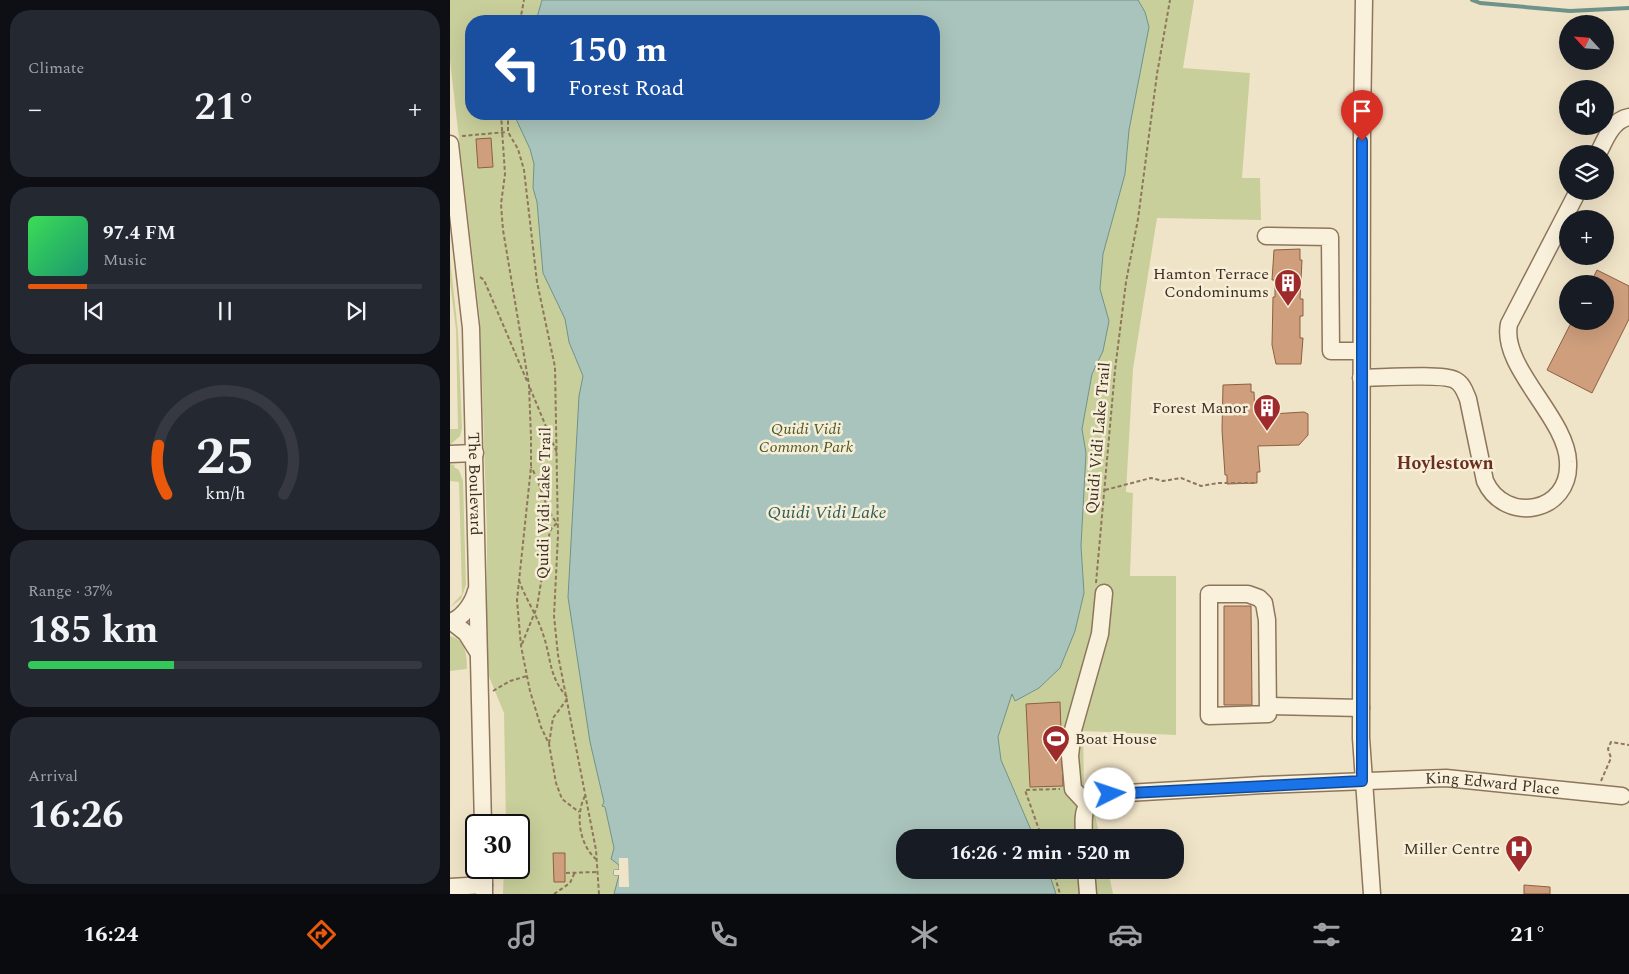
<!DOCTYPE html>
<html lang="en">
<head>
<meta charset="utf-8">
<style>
	:root { --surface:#171b24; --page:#242831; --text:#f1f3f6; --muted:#9ea1a6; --line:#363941; --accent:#ea580c }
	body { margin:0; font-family:Spectral,serif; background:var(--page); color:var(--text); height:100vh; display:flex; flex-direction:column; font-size:19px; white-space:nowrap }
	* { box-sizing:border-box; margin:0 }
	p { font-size:16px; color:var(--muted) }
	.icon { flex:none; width:28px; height:28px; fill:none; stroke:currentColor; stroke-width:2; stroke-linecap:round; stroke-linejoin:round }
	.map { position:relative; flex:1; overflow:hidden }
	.details { display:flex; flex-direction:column; gap:10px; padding:10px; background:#0d0f14; width:450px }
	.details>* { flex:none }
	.guide { position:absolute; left:15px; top:15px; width:475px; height:105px; border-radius:20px; box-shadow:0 5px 20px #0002; background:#1a4fa0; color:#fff; overflow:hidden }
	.needle { width:32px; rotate:296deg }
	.controls { position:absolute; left:1109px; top:15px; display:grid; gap:10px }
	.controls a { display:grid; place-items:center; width:55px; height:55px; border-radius:50%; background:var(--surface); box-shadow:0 5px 20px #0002; font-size:25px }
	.speed { position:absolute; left:15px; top:814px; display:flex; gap:10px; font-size:25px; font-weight:700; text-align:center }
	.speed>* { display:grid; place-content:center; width:65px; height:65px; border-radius:50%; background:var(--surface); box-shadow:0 5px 20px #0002; line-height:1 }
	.speed .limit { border:2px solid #111; border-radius:8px; background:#fff; color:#111 }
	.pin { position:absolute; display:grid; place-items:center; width:42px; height:42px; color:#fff; margin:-51px -21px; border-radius:50% 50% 50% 0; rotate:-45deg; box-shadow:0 0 5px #0007 }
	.pin .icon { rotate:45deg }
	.me { position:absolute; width:55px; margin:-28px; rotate:86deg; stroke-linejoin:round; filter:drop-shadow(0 0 4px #0008) }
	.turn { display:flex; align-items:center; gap:18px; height:105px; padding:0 20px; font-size:22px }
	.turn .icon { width:65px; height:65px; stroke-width:2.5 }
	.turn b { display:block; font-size:35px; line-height:42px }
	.big { font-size:38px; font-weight:700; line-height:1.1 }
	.details .tile { flex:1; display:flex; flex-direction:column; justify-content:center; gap:8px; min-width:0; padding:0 18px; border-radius:20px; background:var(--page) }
	.details .dial { align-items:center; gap:0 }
	.dial svg { height:130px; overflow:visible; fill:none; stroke:var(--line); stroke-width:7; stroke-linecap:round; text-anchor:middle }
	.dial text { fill:var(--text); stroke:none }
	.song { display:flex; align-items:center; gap:15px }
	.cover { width:60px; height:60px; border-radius:8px; background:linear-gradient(135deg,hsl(130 70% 55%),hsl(160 70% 35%)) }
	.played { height:5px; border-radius:2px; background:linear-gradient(90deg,var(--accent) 15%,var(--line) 15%) }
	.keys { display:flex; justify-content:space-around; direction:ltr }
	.heat { display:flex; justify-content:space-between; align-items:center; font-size:28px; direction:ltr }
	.charge { height:8px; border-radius:4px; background:linear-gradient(90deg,#34c759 37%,var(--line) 0) }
	.trip { position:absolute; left:446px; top:829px; width:288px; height:50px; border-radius:20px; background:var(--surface); box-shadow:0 5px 20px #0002; font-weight:700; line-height:50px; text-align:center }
	.dock { display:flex; height:80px; justify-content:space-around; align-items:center; background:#090b0e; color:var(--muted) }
	.dock .icon { width:35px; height:35px }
	.dock .on { color:var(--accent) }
	.dock b { font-size:22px; color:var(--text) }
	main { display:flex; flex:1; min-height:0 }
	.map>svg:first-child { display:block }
	.green { fill:#c9cf9b; fill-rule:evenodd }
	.water { fill:#a9c4bc; stroke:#6f938a }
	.pier { fill:#f0e4c8 }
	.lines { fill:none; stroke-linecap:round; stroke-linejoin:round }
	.stream { stroke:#6f938a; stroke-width:4 }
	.building { fill:#cf9f7d; stroke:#8d5f41 }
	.minor-casing { stroke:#8d765c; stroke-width:19 }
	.path { stroke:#8d765c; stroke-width:2; stroke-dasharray:4 2.5; stroke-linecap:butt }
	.minor { stroke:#faf1dc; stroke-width:16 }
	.route-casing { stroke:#114b97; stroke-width:12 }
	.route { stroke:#1a73e8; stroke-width:9 }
	.labels { text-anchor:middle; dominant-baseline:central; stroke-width:5; stroke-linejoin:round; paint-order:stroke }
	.poi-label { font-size:16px; fill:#3d2e20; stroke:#f7eed8; text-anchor:end }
	.park-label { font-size:16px; font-style:italic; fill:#4d5a26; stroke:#f7eed8 }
	.street-label { font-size:16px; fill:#3d2e20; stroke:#f7eed8 }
	.neighbourhood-label { font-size:18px; font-weight:bold; fill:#6b2e1e; stroke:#f7eed8 }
	.water-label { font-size:18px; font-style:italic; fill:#2f5d5a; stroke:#f7eed8 }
</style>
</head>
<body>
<main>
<section class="details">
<div class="tile"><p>Climate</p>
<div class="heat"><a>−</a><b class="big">21°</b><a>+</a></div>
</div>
<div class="tile">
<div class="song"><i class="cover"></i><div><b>97.4 FM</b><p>Music</p></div></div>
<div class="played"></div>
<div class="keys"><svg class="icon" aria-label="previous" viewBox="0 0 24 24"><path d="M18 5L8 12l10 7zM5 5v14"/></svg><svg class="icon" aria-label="pause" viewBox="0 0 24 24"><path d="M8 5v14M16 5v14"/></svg><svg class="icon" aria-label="next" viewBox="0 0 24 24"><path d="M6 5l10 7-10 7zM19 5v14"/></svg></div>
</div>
<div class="tile dial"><svg viewBox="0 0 100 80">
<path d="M14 69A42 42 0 1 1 86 69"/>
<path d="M14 69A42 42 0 0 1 9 39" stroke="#ea580c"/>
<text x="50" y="56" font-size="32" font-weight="700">25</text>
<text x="50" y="72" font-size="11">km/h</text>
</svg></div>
<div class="tile"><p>Range · 37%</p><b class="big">185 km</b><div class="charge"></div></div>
<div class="tile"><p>Arrival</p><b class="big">16:26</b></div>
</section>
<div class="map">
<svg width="1179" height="894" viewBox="0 0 1179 894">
	<rect width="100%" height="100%" fill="#f0e4c8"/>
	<path class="green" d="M 0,0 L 744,0 L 733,68 L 800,73 L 792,178 L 810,178 L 811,220 L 707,218 L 683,369 L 676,492 L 683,493 L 680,576 L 726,576 L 726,735 L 633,731 L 634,788 L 643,807 L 650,837 L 455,838 L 455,870 L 658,870 L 663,894 L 53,894 L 54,868 L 69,868 L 69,825 L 56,825 L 54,713 L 37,672 L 37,533 L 30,320 L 0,61 ZM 21,21 L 484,21 L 484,114 L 21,114 Z
		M 0,258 L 8,332 L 12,428 L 10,436 L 0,445 L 0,429 L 8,429 L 6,330 L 0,282 Z
		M 0,464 L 5,465 L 4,467 L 9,470 L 13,481 L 16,585 L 11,599 L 0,607 L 12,594 L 9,482 L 0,481 Z
		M 0,636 C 16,640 17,655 17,669 L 0,671 Z"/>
	<path class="water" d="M 92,0 L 688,0 L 695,12 L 699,27 L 679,130 L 675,174 L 653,254 L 650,289 L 659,321 L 653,351 L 642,374 L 632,429 L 636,453 L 631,546 L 634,593 L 625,631 L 610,668 L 589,688 L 565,701 L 562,694 L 548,737 L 551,760 L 584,837 L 455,838 L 455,870 L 598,870 L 606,894 L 164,894 L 169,875 L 164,875 L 164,870 L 169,870 L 169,865 L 161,859 L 164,848 L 155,807 L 152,806 L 154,802 L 140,742 L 118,597 L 129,396 L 133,376 L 119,342 L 115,319 L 93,273 L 87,202 L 83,188 L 84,164 L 80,149 L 66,119 L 66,114 L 484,114 L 484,21 L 86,21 Z"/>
	<path class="pier" d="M 169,858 L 178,858 L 179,887 L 169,887 L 169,875 L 164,875 L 164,870 L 169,870 Z"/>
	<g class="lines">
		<path class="stream" d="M 1022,0 L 1030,3 L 1120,11 L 1179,8"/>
	</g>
	<path class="building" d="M 41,138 L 43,167 L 28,168 L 26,139 Z
		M 850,249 L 850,260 L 852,260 L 850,299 L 853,299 L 853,316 L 850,316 L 850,338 L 853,338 L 851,364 L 826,364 L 822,345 L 823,297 L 825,297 L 825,280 L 822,280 L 824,250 Z
		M 1147,270 L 1179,286 L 1179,319 L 1142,393 L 1097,370 L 1122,321 L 1155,321 L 1155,284 L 1140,284 Z
		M 801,384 L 801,392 L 804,392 L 805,415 L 854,412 L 858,414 L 858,435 L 849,445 L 808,446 L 810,472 L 807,472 L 807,483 L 777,484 L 777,475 L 775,475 L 772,430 L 773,385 Z
		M 774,606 L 801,606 L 802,705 L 774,705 Z
		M 610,702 L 613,786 L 580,787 L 576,704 Z
		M 103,853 L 115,853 L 115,882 L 104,882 Z
		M 1074,885 L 1100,887 L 1100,894 L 1074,894 Z"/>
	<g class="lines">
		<defs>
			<g id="minor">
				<path d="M 914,0 L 912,122 L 911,738 L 922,894"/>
				<path id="s1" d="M 0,144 L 21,328 L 33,825"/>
				<path d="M 1148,154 C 1155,140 1162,120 1179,117"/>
				<path d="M 816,236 L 880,237 L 881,351 L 911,351"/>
				<path d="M 911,378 C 930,378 992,373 1005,380 C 1013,384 1015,392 1018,399 L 1035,481 C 1055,525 1121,513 1118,462 C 1117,418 1050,367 1059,324 L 1128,191"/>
				<path d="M 0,454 L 25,453"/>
				<path d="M 759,594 L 798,594 L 809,598 L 814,603 L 817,620 L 818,714 L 759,716 Z"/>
				<path d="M 0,622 C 13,618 23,603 26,591"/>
				<path d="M 2,622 L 16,633 L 28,652"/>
				<path d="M 818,706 L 911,708"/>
				<path d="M 637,804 L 623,789 L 620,756 L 623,730 L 650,634 L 654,593"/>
				<path id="s2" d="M 634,838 C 633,810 631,802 660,794 L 813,785 L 996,778 L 1172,796"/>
				<path d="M 34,868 L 34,894"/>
				<path d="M 636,870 L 638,894"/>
				<path d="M 0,887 L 34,885"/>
			</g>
		</defs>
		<use href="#minor" class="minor-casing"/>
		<path class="path" d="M 70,21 L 74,0
			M 51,114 L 55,174 L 51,204 L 53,230 L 79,385 L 81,438 L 81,467 L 67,600 L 71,646 L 80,691 L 91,727 L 99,744 L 106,783 L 112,799 L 129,812
			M 58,114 L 58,132 L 68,149 L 74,170 L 87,282 L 105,367 L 108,535 L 104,616 L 108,655 L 146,850 L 149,894
			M 12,136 L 57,132
			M 30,277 L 34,280 L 77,381
			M 80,388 L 107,453
			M 655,490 L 701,478 L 713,481 L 731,478 L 751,486 L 768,483 L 807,483
			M 69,580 C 75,598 87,615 93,634 C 102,660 98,676 118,698 L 103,718 L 99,744
			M 646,583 L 665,370 L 676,282 L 688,219 L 707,74 L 720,0
			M 72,644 L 87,607 L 98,539 L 101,529 L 107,523 C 93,506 92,485 81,467
			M 43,691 L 60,681 L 77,676
			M 1151,781 L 1161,758 L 1158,749 L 1161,742 L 1179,745
			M 135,796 C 125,815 129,845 147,860
			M 592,838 L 575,790 L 610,789
			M 603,870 L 610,894
			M 116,873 L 147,872
			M 104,894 L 120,883 L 125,872"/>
		<use href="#minor" class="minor"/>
	</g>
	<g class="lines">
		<defs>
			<path id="route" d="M 660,794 L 912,781 L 912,141"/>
		</defs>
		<use href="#route" class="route-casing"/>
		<use href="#route" class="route"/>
	</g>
	<defs>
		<symbol id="building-pin" viewBox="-11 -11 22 30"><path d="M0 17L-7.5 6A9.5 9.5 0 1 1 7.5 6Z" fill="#9e2a2b" stroke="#f7eed8"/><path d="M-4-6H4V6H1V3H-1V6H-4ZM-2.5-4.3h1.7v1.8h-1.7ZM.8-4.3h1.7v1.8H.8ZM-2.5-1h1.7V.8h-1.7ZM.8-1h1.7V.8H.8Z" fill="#fff"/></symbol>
		<symbol id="stadium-pin" viewBox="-11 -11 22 30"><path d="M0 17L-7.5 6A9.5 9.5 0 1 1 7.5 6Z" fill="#9e2a2b" stroke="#f7eed8"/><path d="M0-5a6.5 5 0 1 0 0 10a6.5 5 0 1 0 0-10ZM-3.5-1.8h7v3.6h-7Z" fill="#fff"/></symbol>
		<symbol id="hospital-pin" viewBox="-11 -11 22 30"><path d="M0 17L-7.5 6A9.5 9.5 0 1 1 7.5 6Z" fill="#9e2a2b" stroke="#f7eed8"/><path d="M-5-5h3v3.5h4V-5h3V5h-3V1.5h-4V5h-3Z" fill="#fff"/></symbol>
	</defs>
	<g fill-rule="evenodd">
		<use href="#building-pin" x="822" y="267" width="32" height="43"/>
		<use href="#building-pin" x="801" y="392" width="32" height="43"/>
		<use href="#stadium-pin" x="590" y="723" width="32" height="43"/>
		<use href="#hospital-pin" x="1053" y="833" width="32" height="43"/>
	</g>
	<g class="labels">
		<g class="poi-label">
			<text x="819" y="274">Hamton Terrace<tspan x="819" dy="18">Condominums</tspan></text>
			<text x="798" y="408">Forest Manor</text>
			<text x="625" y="739" text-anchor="start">Boat House</text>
			<text x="1050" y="849">Miller Centre</text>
		</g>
		<g class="park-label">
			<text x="356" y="429">Quidi Vidi<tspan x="356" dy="18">Common Park</tspan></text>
		</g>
		<g class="street-label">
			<text transform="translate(648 438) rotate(-85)">Quidi Vidi Lake Trail</text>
			<text stroke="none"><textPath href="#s1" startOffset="341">The Boulevard</textPath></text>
			<text transform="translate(94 503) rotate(-89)">Quidi Vidi Lake Trail</text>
			<text stroke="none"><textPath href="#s2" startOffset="442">King Edward Place</textPath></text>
		</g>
		<g class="neighbourhood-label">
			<text x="995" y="463">Hoylestown</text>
		</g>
		<g class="water-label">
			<text x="377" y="512">Quidi Vidi Lake</text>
		</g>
	</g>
</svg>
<div class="controls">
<a><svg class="needle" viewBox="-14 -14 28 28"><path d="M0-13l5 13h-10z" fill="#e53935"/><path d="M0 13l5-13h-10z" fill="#9ea1a6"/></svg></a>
<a><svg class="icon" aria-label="sound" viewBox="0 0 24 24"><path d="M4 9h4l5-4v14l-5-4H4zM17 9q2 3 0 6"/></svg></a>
<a><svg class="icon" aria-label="layers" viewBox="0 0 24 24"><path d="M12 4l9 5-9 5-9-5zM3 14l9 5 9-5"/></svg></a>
<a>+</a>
<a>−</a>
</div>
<div class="speed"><div class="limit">30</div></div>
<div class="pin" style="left:912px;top:141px;background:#d93025"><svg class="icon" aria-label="arrive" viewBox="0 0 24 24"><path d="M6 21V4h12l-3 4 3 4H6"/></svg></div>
<svg class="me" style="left:660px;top:794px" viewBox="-20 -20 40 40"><circle r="19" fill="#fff"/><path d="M0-13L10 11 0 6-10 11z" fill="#1a73e8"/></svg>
<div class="trip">16:26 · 2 min · 520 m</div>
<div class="guide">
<div class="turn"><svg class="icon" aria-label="left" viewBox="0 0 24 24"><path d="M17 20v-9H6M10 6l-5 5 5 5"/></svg><div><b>150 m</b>Forest Road</div></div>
</div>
</div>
</main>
<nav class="dock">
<b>16:24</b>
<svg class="icon on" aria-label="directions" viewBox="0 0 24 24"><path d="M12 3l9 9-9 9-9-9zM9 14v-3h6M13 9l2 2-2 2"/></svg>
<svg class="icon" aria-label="music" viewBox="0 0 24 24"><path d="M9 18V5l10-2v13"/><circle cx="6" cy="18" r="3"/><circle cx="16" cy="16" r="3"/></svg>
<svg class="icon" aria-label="phone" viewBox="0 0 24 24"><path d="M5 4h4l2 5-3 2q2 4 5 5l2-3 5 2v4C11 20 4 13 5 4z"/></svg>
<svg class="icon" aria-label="climate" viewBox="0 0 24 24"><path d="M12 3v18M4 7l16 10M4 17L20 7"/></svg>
<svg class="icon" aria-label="car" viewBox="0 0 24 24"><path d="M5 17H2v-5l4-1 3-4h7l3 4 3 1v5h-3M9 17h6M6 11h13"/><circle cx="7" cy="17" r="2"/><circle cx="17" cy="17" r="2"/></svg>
<svg class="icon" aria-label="filters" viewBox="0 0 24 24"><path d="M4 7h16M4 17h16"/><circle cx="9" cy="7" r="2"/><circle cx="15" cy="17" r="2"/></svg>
<b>21°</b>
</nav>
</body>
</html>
